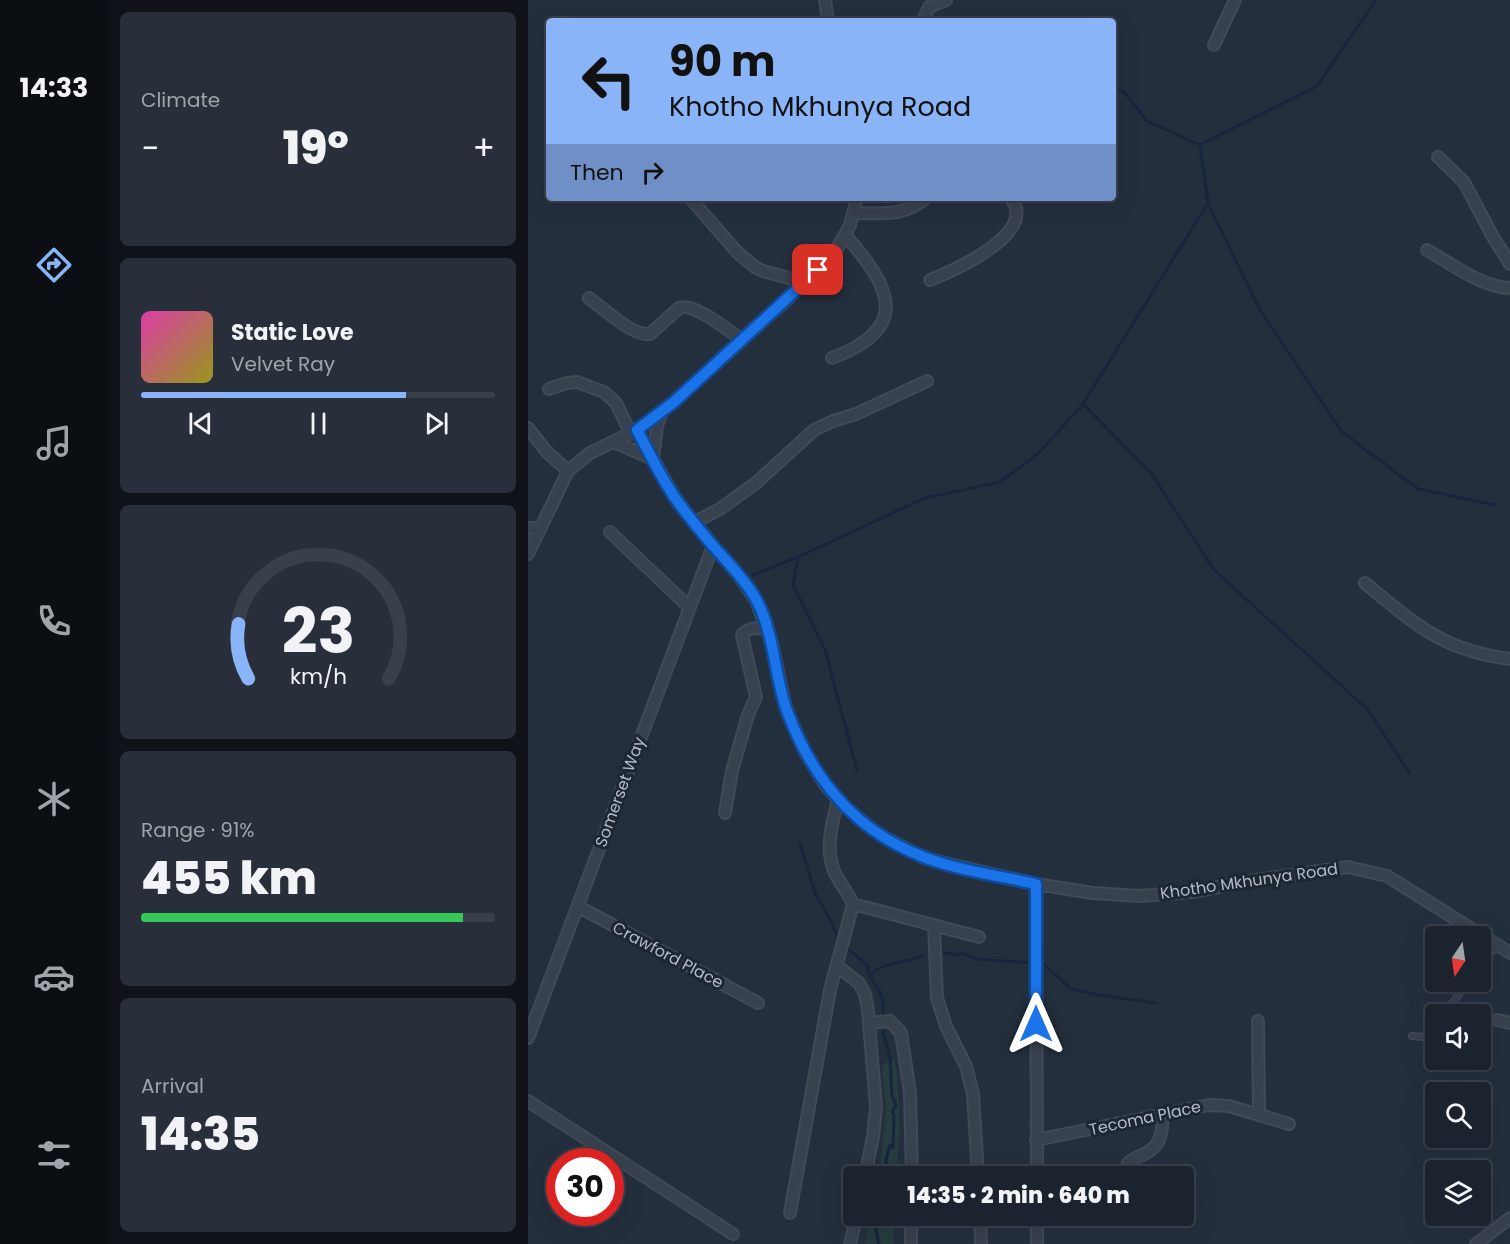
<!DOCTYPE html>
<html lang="en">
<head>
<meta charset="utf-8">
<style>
	:root { --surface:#1b232e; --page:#282f3a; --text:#f1f3f6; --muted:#a0a4aa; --line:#39404a; --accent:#8ab4f8 }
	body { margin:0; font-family:Poppins,sans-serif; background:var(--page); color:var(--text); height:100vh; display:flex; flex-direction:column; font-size:22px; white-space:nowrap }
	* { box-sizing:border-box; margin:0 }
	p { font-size:20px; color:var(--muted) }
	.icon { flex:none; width:33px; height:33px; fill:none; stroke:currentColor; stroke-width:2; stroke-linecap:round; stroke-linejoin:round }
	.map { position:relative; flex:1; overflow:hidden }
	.sheet { display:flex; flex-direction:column; gap:12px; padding:12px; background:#0f1319; width:420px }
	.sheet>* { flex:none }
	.hud { position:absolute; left:18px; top:18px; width:570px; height:183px; border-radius:6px; box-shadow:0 6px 24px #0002,0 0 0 2px var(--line); background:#8ab4f8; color:#111; overflow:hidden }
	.needle { width:39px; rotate:193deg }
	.tools { position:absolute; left:897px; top:926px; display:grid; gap:12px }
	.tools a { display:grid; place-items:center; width:66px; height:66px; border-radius:6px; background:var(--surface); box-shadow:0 6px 24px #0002,0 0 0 2px var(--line); font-size:30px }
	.speed { position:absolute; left:18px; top:1148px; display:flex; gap:12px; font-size:30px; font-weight:700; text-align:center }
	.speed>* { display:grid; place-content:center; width:78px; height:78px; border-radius:50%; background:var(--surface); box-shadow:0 6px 24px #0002,0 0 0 2px var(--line); line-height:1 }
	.speed .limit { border:9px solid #d22; background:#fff; color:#111 }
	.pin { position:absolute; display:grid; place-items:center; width:51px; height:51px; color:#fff; margin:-26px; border-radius:12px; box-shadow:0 3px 9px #0006 }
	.me { position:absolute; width:66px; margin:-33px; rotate:0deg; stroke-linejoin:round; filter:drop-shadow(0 0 4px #0008) }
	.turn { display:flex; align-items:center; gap:21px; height:126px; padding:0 24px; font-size:27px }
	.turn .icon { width:78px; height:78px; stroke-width:2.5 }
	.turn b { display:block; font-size:42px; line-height:51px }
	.then { display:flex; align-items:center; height:57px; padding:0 24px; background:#0003; gap:12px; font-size:22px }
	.big { font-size:45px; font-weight:800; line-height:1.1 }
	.sheet .tile { flex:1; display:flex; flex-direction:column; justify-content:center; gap:9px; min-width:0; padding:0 21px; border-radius:9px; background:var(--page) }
	.sheet .dial { align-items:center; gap:0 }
	.dial svg { height:156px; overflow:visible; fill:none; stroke:var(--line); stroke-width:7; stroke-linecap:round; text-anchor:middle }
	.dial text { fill:var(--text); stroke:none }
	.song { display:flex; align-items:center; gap:18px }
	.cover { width:72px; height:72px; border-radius:9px; background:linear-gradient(135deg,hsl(320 70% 55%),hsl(60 70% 35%)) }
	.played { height:6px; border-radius:3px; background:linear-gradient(90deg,var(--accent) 75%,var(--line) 75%) }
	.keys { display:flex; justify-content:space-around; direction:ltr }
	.heat { display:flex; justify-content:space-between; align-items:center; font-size:33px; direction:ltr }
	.charge { height:9px; border-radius:4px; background:linear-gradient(90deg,#34c759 91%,var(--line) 0) }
	.trip { position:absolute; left:315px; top:1166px; width:351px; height:60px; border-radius:6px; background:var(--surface); box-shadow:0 6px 24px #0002,0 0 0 2px var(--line); font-weight:800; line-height:60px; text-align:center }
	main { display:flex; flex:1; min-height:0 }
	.tabs { display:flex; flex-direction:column; width:108px; justify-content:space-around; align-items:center; background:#0b0e12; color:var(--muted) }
	.tabs .icon { width:42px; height:42px }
	.tabs .selected { color:var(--accent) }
	.tabs b { font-size:27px; color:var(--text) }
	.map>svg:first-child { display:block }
	.green { fill:#263c3f }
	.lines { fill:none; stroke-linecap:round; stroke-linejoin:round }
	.stream { stroke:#17263c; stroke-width:3 }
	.service-casing { stroke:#414a57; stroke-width:8 }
	.minor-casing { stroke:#414a57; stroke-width:14 }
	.service { stroke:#38414e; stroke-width:5 }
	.minor { stroke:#38414e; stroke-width:10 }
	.route-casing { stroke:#114b97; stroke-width:15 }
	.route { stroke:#1a73e8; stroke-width:10 }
	.labels { text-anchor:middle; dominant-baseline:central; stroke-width:6; stroke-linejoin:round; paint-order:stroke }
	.street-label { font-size:16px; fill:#b4bcc9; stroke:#1d2633 }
</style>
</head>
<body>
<main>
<nav class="tabs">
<b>14:33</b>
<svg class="icon selected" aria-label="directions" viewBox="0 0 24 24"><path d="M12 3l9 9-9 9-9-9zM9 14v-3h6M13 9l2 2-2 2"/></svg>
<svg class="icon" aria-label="music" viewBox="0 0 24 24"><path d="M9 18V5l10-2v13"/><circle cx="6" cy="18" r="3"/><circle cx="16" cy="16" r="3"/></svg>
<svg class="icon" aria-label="phone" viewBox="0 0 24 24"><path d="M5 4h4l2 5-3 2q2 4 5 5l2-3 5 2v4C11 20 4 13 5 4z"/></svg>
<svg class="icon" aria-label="climate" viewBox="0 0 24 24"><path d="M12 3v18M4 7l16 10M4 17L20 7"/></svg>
<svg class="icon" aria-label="car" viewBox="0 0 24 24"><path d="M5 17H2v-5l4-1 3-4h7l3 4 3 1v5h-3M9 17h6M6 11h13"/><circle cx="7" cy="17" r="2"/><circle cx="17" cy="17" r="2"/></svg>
<svg class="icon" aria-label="filters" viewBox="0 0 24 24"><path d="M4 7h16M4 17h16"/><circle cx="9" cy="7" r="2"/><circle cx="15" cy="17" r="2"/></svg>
</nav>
<section class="sheet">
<div class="tile"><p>Climate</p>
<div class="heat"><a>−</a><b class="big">19°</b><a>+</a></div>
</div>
<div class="tile">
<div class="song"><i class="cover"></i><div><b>Static Love</b><p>Velvet Ray</p></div></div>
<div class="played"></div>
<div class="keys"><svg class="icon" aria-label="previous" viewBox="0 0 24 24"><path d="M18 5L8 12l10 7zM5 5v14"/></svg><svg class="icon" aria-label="pause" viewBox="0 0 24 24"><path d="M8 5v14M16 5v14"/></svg><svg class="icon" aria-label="next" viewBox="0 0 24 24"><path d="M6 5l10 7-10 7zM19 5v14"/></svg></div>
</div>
<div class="tile dial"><svg viewBox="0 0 100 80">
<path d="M14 69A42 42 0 1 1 86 69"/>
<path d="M14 69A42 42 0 0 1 9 41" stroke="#8ab4f8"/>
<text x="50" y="56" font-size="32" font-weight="700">23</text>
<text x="50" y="72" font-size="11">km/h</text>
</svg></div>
<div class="tile"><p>Range · 91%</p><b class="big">455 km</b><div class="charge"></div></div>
<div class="tile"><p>Arrival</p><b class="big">14:35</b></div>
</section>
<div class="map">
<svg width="982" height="1244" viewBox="0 0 982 1244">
	<rect width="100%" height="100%" fill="#242f3e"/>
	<path class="green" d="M 362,1058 L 367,1062 C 373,1102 372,1136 368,1176 L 351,1176 L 358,1109 L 354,1068 Z
		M 342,1215 L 366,1215 L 366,1244 L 337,1244 Z"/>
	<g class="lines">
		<path class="stream" d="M 585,88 L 596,92 L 619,121 L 672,145
			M 680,204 L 732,310 L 814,432 L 890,489 L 968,505
			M 556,405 L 623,473 L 686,570 L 839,709 L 882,774
			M 270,557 L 265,585 L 297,650 L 329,770
			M 225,575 L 270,557 L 397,498 L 472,482 L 510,454 L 555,404 L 680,203 L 672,145 L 789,86 L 848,0
			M 272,843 L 287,893 L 302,919 L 312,943
			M 318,947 L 341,967 L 339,970 L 352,993 L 355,1001 L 355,1031 L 362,1058 L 364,1096 L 368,1105 L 364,1112 L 366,1114 L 365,1148 L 362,1145 L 358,1160 L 360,1176
			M 413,952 L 429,955 L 435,953 L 448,959 L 504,963
			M 515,963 L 543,989 L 571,995 L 627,1003
			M 341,976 C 355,961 376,964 393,956
			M 351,1215 L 348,1231 L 351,1244"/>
		<defs>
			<path id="service" d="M 952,966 L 969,945
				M 916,1014 L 941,981
				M 884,1036 L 894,1037 L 908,1026"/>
			<path id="minor" d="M 297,0 L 300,21
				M 395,21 L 401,7 L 418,0
				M 686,45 L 707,0
				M 910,157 L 936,182 L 965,237 L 982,264
				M 162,198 L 210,253 L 227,267 L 235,271 L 261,278 L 274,285
				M 326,213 C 354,213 376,217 398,198
				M 899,250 C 924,264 953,287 982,288
				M 402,280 C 425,271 513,232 482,198
				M 61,298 C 75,308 105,337 122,334 L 151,308 C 166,302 199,330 213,339
				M 304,358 C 384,328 363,287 317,235
				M 21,389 L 39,383 L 49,382 L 76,392 L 88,403 L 103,434
				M 0,428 L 19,452 L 40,471
				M 109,430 L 149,501 L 185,546 L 210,574 L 228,601 L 245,647 L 258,709 L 278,754 L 297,785 L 310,800 L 339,825 L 358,838 L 394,857 L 434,867 L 508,884 L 565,893 L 612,896 L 663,892 L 729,880 L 820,867 L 859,876 L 982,953
				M 86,442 L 125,459 L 129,426 L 134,412
				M 167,522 L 192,509 L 228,483 L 286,430 L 305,421 L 328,414 L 399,381
				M 0,528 L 12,528
				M 82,532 L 161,607
				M 0,554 L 40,471 L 62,453 L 109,430 L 134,412 L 263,296 L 305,254 L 311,245 L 322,225 L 329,198
				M 837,583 C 887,624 915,651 982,659
				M 197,813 L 204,771 L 220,715 L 228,697 L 214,635 C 220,627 230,628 239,628
				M 508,884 L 509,1176
				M 325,904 L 451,937
				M 51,907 L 230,1003
				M 406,925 L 409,998 L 418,1026 L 438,1066 L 445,1094 L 450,1176
				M 309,966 L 331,983 L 337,994 L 340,1011 L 348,1107 L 345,1137 L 337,1176
				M 969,1020 L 982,1023
				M 730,1021 L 731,1115
				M 341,1023 L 362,1021 L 373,1033 L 382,1093 L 384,1176
				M 0,1038 L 185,546
				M 0,1101 L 205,1234
				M 508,1140 L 681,1105 L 701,1106 L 761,1124
				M 596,1176 L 600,1163 C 605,1158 612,1157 618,1153 C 634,1145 634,1131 635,1115
				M 262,1213 L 302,990 L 325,904 C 320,893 311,882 306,871 C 297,848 304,823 310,800
				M 452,1215 L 453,1244
				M 509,1215 L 509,1244
				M 322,1244 L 329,1215
				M 383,1244 L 383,1215
				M 948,1244 L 982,1218"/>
		</defs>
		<use href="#service" class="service-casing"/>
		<use href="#minor" class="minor-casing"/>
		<use href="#service" class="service"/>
		<use href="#minor" class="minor"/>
	</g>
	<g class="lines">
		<defs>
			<path id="route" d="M 290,270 L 146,402 L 109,430 C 122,454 134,480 150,502 C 161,517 174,533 187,548 C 202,565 218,581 229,601 C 247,636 246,675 259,711 C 284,778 325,829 393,856 C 427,870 473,876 508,884 L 508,1024"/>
		</defs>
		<use href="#route" class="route-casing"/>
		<use href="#route" class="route"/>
	</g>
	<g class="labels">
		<g class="street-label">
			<text transform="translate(92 792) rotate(-70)">Somerset Way</text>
			<text transform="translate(721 881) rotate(-8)">Khotho Mkhunya Road</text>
			<text transform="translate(140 955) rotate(28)">Crawford Place</text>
			<text transform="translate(617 1118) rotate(-12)">Tecoma Place</text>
		</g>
	</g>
</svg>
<div class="tools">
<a><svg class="needle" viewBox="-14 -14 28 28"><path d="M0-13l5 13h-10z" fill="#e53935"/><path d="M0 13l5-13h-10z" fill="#a0a4aa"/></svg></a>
<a><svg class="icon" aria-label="sound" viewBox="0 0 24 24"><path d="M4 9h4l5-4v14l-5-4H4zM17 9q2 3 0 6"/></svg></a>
<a><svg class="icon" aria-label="search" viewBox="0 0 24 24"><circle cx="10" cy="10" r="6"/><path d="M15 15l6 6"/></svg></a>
<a><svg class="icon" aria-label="layers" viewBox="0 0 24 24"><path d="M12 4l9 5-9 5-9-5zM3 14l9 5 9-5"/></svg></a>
</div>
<div class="speed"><div class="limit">30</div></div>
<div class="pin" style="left:290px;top:270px;background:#d93025"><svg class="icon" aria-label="arrive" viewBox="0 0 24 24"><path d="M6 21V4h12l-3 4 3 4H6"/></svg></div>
<svg class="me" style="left:508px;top:1024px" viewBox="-20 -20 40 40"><path d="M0-17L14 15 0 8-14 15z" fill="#1a73e8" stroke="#fff" stroke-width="4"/></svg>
<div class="trip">14:35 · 2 min · 640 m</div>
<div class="hud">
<div class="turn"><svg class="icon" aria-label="left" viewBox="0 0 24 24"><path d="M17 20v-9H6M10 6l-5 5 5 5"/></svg><div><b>90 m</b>Khotho Mkhunya Road</div></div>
<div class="then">Then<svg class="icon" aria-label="right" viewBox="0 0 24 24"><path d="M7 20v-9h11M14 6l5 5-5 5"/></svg></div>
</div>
</div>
</main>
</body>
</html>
